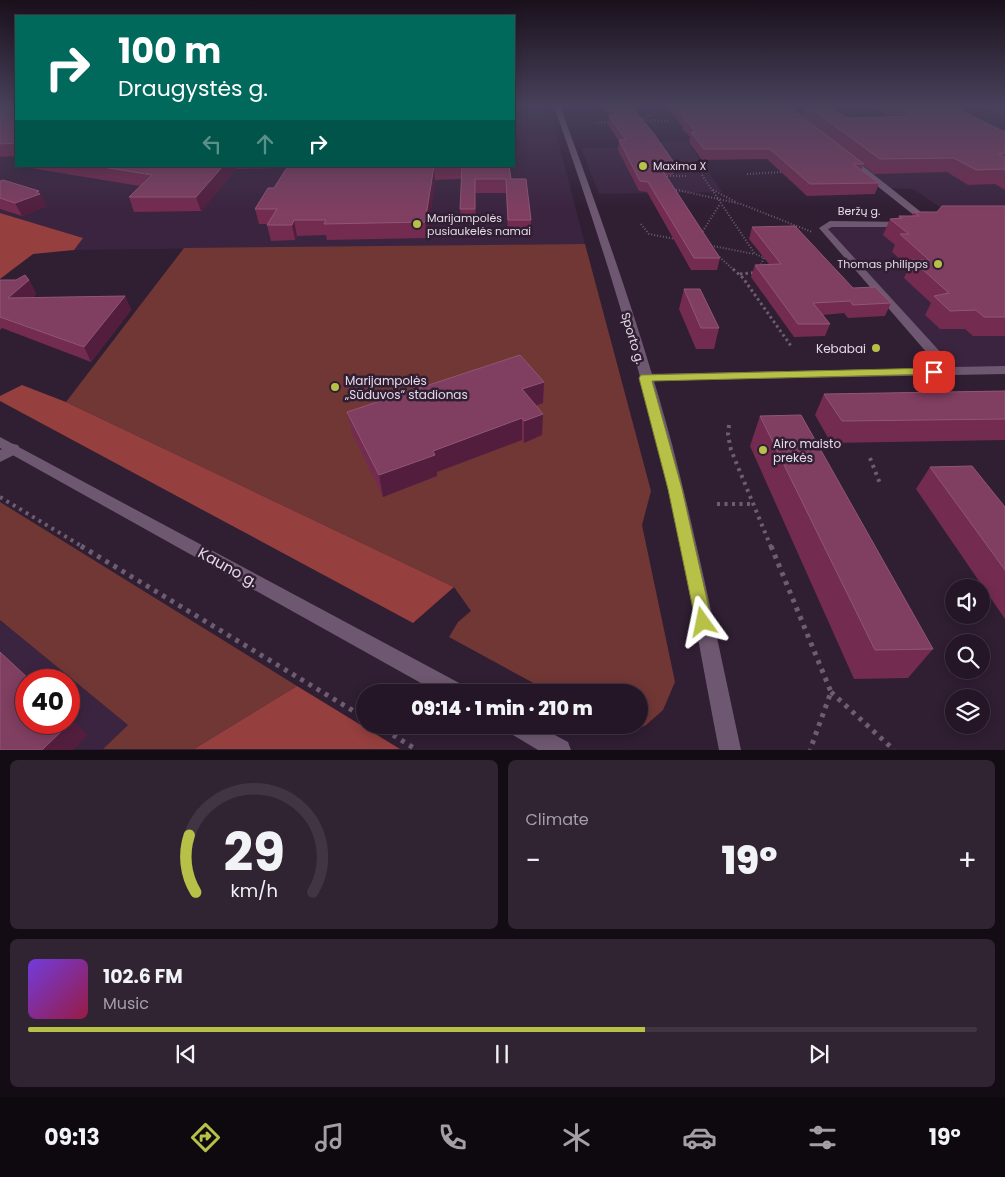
<!DOCTYPE html>
<html lang="en">
<head>
<meta charset="utf-8">
<style>
	:root { --surface:#241626; --page:#302332; --text:#f1f3f6; --muted:#a39fa7; --line:#413543; --accent:#b8c147 }
	body { margin:0; font-family:Poppins,sans-serif; background:var(--page); color:var(--text); height:100vh; display:flex; flex-direction:column; font-size:19px; white-space:nowrap }
	* { box-sizing:border-box; margin:0 }
	p { font-size:16px; color:var(--muted) }
	.icon { flex:none; width:28px; height:28px; fill:none; stroke:currentColor; stroke-width:2; stroke-linecap:round; stroke-linejoin:round }
	.map { position:relative; height:750px; overflow:hidden }
	.drawer { display:flex; flex-direction:column; gap:10px; padding:10px; background:#140c15; flex:1 }
	.drawer>* { flex:none }
	.top-card { position:absolute; left:15px; top:15px; width:500px; height:152px; border-radius:0px; box-shadow:0 2px 12px #0003,0 0 0 1px var(--line); background:#00695c; color:#fff; overflow:hidden }
	.controls { position:absolute; left:945px; top:579px; display:grid; gap:10px }
	.controls a { display:grid; place-items:center; width:45px; height:45px; border-radius:50%; background:var(--surface); box-shadow:0 2px 12px #0003,0 0 0 1px var(--line); font-size:25px }
	.speed { position:absolute; left:15px; top:669px; display:flex; gap:10px; font-size:25px; font-weight:700; text-align:center }
	.speed>* { display:grid; place-content:center; width:65px; height:65px; border-radius:50%; background:var(--surface); box-shadow:0 2px 12px #0003,0 0 0 1px var(--line); line-height:1 }
	.speed .limit { border:8px solid #d22; background:#fff; color:#111 }
	.pin { position:absolute; display:grid; place-items:center; width:42px; height:42px; color:#fff; margin:-21px; border-radius:10px; box-shadow:0 2px 8px #0006 }
	.me { position:absolute; width:55px; margin:-28px; rotate:348deg; stroke-linejoin:round; filter:drop-shadow(0 0 4px #0008) }
	.turn { display:flex; align-items:center; gap:18px; height:105px; padding:0 20px; font-size:22px }
	.turn .icon { width:65px; height:65px; stroke-width:2.5 }
	.turn b { display:block; font-size:35px; line-height:42px }
	.lanes { display:flex; align-items:center; height:48px; padding:0 20px; background:#0003; justify-content:center; gap:25px; direction:ltr }
	.lanes .off { opacity:.35 }
	.big { font-size:38px; font-weight:800; line-height:1.1 }
	.drawer .widget { flex:1; display:flex; flex-direction:column; justify-content:center; gap:8px; min-width:0; padding:0 18px; border-radius:8px; background:var(--page) }
	.drawer .dial { align-items:center; gap:0 }
	.dial svg { height:130px; overflow:visible; fill:none; stroke:var(--line); stroke-width:7; stroke-linecap:round; text-anchor:middle }
	.dial text { fill:var(--text); stroke:none }
	.song { display:flex; align-items:center; gap:15px }
	.cover { width:60px; height:60px; border-radius:8px; background:linear-gradient(135deg,hsl(260 70% 55%),hsl(340 70% 35%)) }
	.played { height:5px; border-radius:2px; background:linear-gradient(90deg,var(--accent) 65%,var(--line) 65%) }
	.keys { display:flex; justify-content:space-around; direction:ltr }
	.heat { display:flex; justify-content:space-between; align-items:center; font-size:28px; direction:ltr }
	.drawer .tiles { flex:1; display:grid; gap:10px; grid-template-columns:1fr 1fr }
	.widget:last-child { grid-column:span 2 }
	.trip { position:absolute; left:356px; top:684px; width:292px; height:50px; border-radius:25px; background:var(--surface); box-shadow:0 2px 12px #0003,0 0 0 1px var(--line); font-weight:800; line-height:50px; text-align:center }
	.dock { display:flex; height:80px; justify-content:space-around; align-items:center; background:#0e090f; color:var(--muted) }
	.dock .icon { width:35px; height:35px }
	.dock .on { color:var(--accent) }
	.dock b { font-size:22px; color:var(--text) }
	.map>svg:first-child { display:block }
	.built { fill:#3b243f; fill-rule:evenodd }
	.green { fill:#713735 }
	.forest { fill:#953f3e }
	.lines { fill:none; stroke-linecap:round; stroke-linejoin:round }
	.path-far3 { stroke:#6d5d70; stroke-width:2; stroke-dasharray:1 2; stroke-linecap:butt }
	.path-far2 { stroke:#6d5d70; stroke-width:3; stroke-dasharray:2.5 3; stroke-linecap:butt }
	.path-far1 { stroke:#6d5d70; stroke-width:4; stroke-dasharray:3 4.5; stroke-linecap:butt }
	.path { stroke:#6d5d70; stroke-width:5; stroke-dasharray:4 5.5; stroke-linecap:butt }
	.street { fill:#6e5871; fill-rule:evenodd }
	.secondary { fill:#6e5871; fill-rule:evenodd }
	.wall { fill:#742b50 }
	.shaded-wall { fill:#531e3e }
	.building { fill:#803e61; stroke:#905676 }
	.route { fill:#b8c147; stroke:#787d2e }
	.poi-dot { fill:#b8c147; stroke:#301e33; stroke-width:2 }
	.labels { text-anchor:middle; dominant-baseline:central; stroke-width:5; stroke-linejoin:round; paint-order:stroke }
	.far-poi-label { font-size:11px; fill:#e5d9e7; stroke:#301e33; text-anchor:start }
	.far-street-label { font-size:11px; fill:#e5d9e7; stroke:#301e33 }
	.street-label { font-size:12px; fill:#e5d9e7; stroke:#301e33 }
	.poi-label { font-size:12px; fill:#e5d9e7; stroke:#301e33; text-anchor:start }
	.near-street-label { font-size:15px; fill:#e5d9e7; stroke:#301e33 }
</style>
</head>
<body>
<div class="map">
<svg width="1005" height="750" viewBox="0 0 1005 750">
	<rect width="100%" height="100%" fill="#301e33"/>
	<path class="built" d="M 0,106 L 16,106 L 16,166 L 514,166 L 514,106 L 549,106 L 585,244 L 74,250 L 82,238 L 0,213 Z
		M 780,106 L 1005,106 L 1005,219 L 956,218 L 913,189 L 891,188 L 858,162 L 947,160 L 879,115 L 794,116 Z
		M 687,141 L 722,192 L 599,194 L 581,148 L 656,147 L 653,142 Z
		M 830,224 L 1005,231 L 1005,370 L 951,372 L 823,228 Z
		M 0,620 L 128,725 L 103,749 L 0,749 ZM 26,680 L 69,680 L 69,722 L 26,722 Z"/>
	<path class="green" d="M 585,244 L 651,491 L 642,525 L 675,682 L 663,710 L 645,726 L 617,730 L 609,725 L 640,725 L 640,692 L 550,692 L 449,637 L 458,622 L 471,611 L 454,587 L 66,402 L 184,248 Z
		M 0,502 L 297,686 L 194,749 L 103,749 L 128,725 L 0,620 Z"/>
	<path class="forest" d="M 0,213 L 83,238 L 74,250 L 33,254 L 0,279 Z
		M 22,385 L 66,402 L 454,587 L 413,623 L 0,401 L 0,396 Z
		M 297,686 L 400,749 L 194,749 Z"/>
	<g class="lines">
		<path class="path-far3" d="M 643,119 L 660,110
			M 640,120 L 668,121
			M 595,123 L 612,122
			M 747,174 L 783,172
			M 702,175 L 755,254 L 765,258
			M 664,176 L 687,176
			M 673,189 L 741,204 L 812,232
			M 713,190 L 736,202
			M 641,224 L 649,234 L 675,239
			M 701,234 L 720,204
			M 708,245 L 754,254
			M 715,253 L 735,271
			M 755,271 L 761,265 L 764,257"/>
		<path class="path-far2" d="M 733,269 L 743,278 L 791,346
			M 740,274 L 752,273 L 756,269"/>
		<path class="path-far1" d="M 729,425 L 728,435 L 731,450 L 771,547
			M 870,458 L 881,486
			M 0,497 L 83,547
			M 717,504 L 753,504"/>
		<path class="path" d="M 81,546 L 365,718
			M 771,546 L 831,692 L 810,750
			M 831,692 L 894,750
			M 377,725 L 417,750"/>
		<path class="street" d="M 847,158 L 853,158 L 931,220 L 931,224 L 925,224 L 847,162 Z
			M 830,221 L 907,222 L 908,224 L 904,227 L 832,227 L 828,229 L 954,367 L 1005,366 L 1005,374 L 641,381 L 639,378 L 641,375 L 645,374 L 940,368 L 819,228 Z
			M 13,444 L 18,445 L 20,449 L 18,453 L 0,462 L 0,450 Z"/>
		<path class="secondary" d="M 554,106 L 560,106 C 601,217 641,329 672,444 C 698,545 719,647 741,750 L 719,750 C 699,647 682,544 657,442 C 629,328 593,217 554,106 Z
			M 0,437 L 463,685 L 466,692 L 437,692 L 0,448 Z
			M 504,725 L 536,725 L 568,742 L 571,750 L 538,750 L 508,732 Z"/>
	</g>
	<path class="wall" d="M 0,106 L 16,106 L 16,156 L 0,157 Z
		M 602,106 L 631,106 L 675,164 L 673,175 L 665,175 L 720,258 L 717,270 L 691,270 L 647,192 L 639,191 L 618,150 L 619,141 L 608,125 L 609,116 Z
		M 666,106 L 785,106 L 803,117 L 806,106 L 828,106 L 848,118 L 889,117 L 871,106 L 952,106 L 1002,131 L 1005,131 L 1005,190 L 995,184 L 968,185 L 947,172 L 874,174 L 863,165 L 861,170 L 879,183 L 875,194 L 807,196 L 767,159 L 702,160 L 689,142 L 690,137 L 682,129 L 683,127 Z
		M 1005,106 L 1005,115 L 978,107 L 978,106 Z
		M 29,166 L 509,166 L 511,179 L 531,220 L 530,236 L 508,236 L 506,193 L 475,193 L 476,224 L 461,224 L 460,209 L 462,179 L 435,180 L 427,238 L 327,240 L 326,235 L 297,236 L 295,240 L 271,241 L 267,225 L 268,224 L 259,224 L 255,209 L 274,188 L 287,168 L 236,169 L 201,211 L 134,212 L 129,197 L 140,186 L 30,168 Z
		M 0,181 L 39,191 L 46,206 L 22,216 L 0,209 Z
		M 1005,206 L 1005,336 L 973,336 L 965,329 L 940,329 L 925,315 L 931,303 L 904,278 L 909,267 L 892,252 L 895,245 L 883,235 L 890,219 L 898,218 L 899,216 L 912,216 L 914,212 L 937,212 Z
		M 752,227 L 853,288 L 891,303 L 885,316 L 848,318 L 844,313 L 823,315 L 830,324 L 825,336 L 794,337 L 751,277 L 755,265 L 769,264 L 749,239 Z
		M 0,280 L 29,280 L 36,294 L 32,298 L 125,296 L 131,310 L 91,362 L 2,328 L 0,330 Z
		M 684,289 L 719,328 L 714,349 L 696,349 L 679,309 Z
		M 544,382 L 543,403 L 535,405 L 542,435 L 524,443 L 522,440 L 437,472 L 437,476 L 383,497 L 352,433 L 347,412 Z
		M 1005,391 L 1005,440 L 831,443 L 815,415 L 824,394 Z
		M 760,416 L 933,649 L 908,678 L 854,679 L 750,446 Z
		M 930,467 L 1005,507 L 1005,619 L 916,489 Z"/>
	<path class="shaded-wall" d="M 223,166 L 235,166 L 236,169 L 201,211 L 196,197 Z
		M 434,166 L 435,180 L 427,238 L 425,222 Z
		M 39,191 L 46,206 L 22,216 L 15,203 Z
		M 294,220 L 297,236 L 295,240 L 292,225 Z
		M 29,280 L 36,294 L 16,312 L 8,298 Z
		M 125,296 L 131,310 L 91,362 L 84,347 Z
		M 544,382 L 543,403 L 521,411 L 522,389 Z
		M 543,414 L 542,435 L 524,443 L 524,421 Z
		M 522,418 L 522,440 L 437,472 L 437,476 L 383,497 L 379,475 L 433,451 Z
		M 73,720 L 88,735 L 73,750 L 42,750 Z"/>
	<path class="building" d="M 0,106 L 16,106 L 16,143 L 0,144 Z
		M 609,106 L 631,106 L 654,134 L 675,164 L 659,165 L 720,258 L 694,258 L 648,182 L 640,181 L 619,140 L 626,140 L 609,116 L 616,116 Z
		M 675,106 L 785,106 L 789,109 L 792,109 L 864,164 L 853,164 L 879,183 L 810,184 L 770,149 L 704,149 L 691,132 L 696,132 L 684,119 L 686,119 Z
		M 808,106 L 828,106 L 848,118 L 915,116 L 897,106 L 952,106 L 1002,131 L 1005,131 L 1005,153 L 999,154 L 1005,157 L 1005,170 L 1003,169 L 976,170 L 954,158 L 880,159 Z
		M 97,166 L 223,166 L 196,197 L 129,197 L 152,175 Z
		M 288,166 L 434,166 L 425,222 L 324,224 L 326,220 L 294,220 L 292,225 L 267,225 L 277,209 L 255,209 L 268,188 L 274,188 Z
		M 462,166 L 509,166 L 511,179 L 526,179 L 531,220 L 508,220 L 506,179 L 475,179 L 475,209 L 460,209 Z
		M 3,180 L 39,191 L 36,192 L 40,194 L 15,203 L 0,198 L 0,181 Z
		M 942,206 L 1005,206 L 1005,317 L 984,317 L 976,310 L 950,311 L 934,296 L 949,293 L 912,260 L 929,260 L 900,234 L 909,234 L 890,219 L 902,218 L 899,216 L 919,216 L 914,212 L 937,212 Z
		M 795,226 L 853,288 L 875,287 L 891,303 L 853,305 L 850,301 L 813,303 L 830,324 L 798,324 L 755,265 L 781,264 L 752,227 Z
		M 25,275 L 29,280 L 8,298 L 125,296 L 84,347 L 0,317 L 0,280 L 16,280 Z
		M 684,289 L 700,289 L 719,328 L 701,328 Z
		M 520,355 L 544,382 L 522,389 L 543,414 L 524,421 L 522,418 L 433,451 L 435,455 L 379,475 L 347,412 Z
		M 1005,391 L 1005,419 L 842,421 L 824,394 Z
		M 801,415 L 933,649 L 875,650 L 760,416 Z
		M 972,466 L 1005,507 L 1005,570 L 930,467 Z
		M 0,652 L 30,680 L 26,680 L 26,722 L 69,722 L 69,717 L 73,720 L 42,750 L 0,750 Z"/>
	<linearGradient id="sky" x2="0" y2="1"><stop stop-color="#1a101c"/><stop offset="0.5" stop-color="#48415b"/><stop offset="1" stop-color="#48415b" stop-opacity="0"/></linearGradient>
	<rect width="1005" height="211" fill="url(#sky)"/>
	<path class="route" d="M 934,368 L 940,372 L 938,374 L 652,381 L 682,489 L 712,622 L 709,628 L 703,630 L 697,628 L 668,489 L 639,378 L 641,375 Z"/>
	<g class="poi-dot">
		<circle cx="643" cy="166" r="5"/>
		<circle cx="417" cy="224" r="5"/>
		<circle cx="938" cy="264" r="5"/>
		<circle cx="876" cy="348" r="5"/>
		<circle cx="335" cy="387" r="5"/>
		<circle cx="763" cy="450" r="5"/>
	</g>
	<g class="labels">
		<g class="far-poi-label">
			<text x="653" y="166">Maxima X</text>
			<text x="427" y="218">Marijampolės<tspan x="427" dy="13">pusiaukelės namai</tspan></text>
			<text x="928" y="264" text-anchor="end">Thomas philipps</text>
		</g>
		<g class="far-street-label">
			<text x="859" y="211">Beržų g.</text>
		</g>
		<g class="street-label">
			<text transform="translate(633 338) rotate(73)">Sporto g.</text>
		</g>
		<g class="poi-label">
			<text x="866" y="348" text-anchor="end">Kebabai</text>
			<text x="345" y="380">Marijampolės<tspan x="345" dy="14">„Sūduvos“ stadionas</tspan></text>
			<text x="773" y="443">Airo maisto<tspan x="773" dy="14">prekės</tspan></text>
		</g>
		<g class="near-street-label">
			<text transform="translate(228 567) rotate(29)">Kauno g.</text>
		</g>
	</g>
</svg>
<div class="controls">
<a><svg class="icon" aria-label="sound" viewBox="0 0 24 24"><path d="M4 9h4l5-4v14l-5-4H4zM17 9q2 3 0 6"/></svg></a>
<a><svg class="icon" aria-label="search" viewBox="0 0 24 24"><circle cx="10" cy="10" r="6"/><path d="M15 15l6 6"/></svg></a>
<a><svg class="icon" aria-label="layers" viewBox="0 0 24 24"><path d="M12 4l9 5-9 5-9-5zM3 14l9 5 9-5"/></svg></a>
</div>
<div class="speed"><div class="limit">40</div></div>
<div class="pin" style="left:934px;top:372px;background:#d93025"><svg class="icon" aria-label="arrive" viewBox="0 0 24 24"><path d="M6 21V4h12l-3 4 3 4H6"/></svg></div>
<svg class="me" style="left:703px;top:622px" viewBox="-20 -20 40 40"><path d="M0-17L14 15 0 8-14 15z" fill="#b8c147" stroke="#fff" stroke-width="4"/></svg>
<div class="trip">09:14 · 1 min · 210 m</div>
<div class="top-card">
<div class="turn"><svg class="icon" aria-label="right" viewBox="0 0 24 24"><path d="M7 20v-9h11M14 6l5 5-5 5"/></svg><div><b>100 m</b>Draugystės g.</div></div>
<div class="lanes"><svg class="icon off" aria-label="left" viewBox="0 0 24 24"><path d="M17 20v-9H6M10 6l-5 5 5 5"/></svg><svg class="icon off" aria-label="ahead" viewBox="0 0 24 24"><path d="M12 20V5M6 11l6-6 6 6"/></svg><svg class="icon" aria-label="right" viewBox="0 0 24 24"><path d="M7 20v-9h11M14 6l5 5-5 5"/></svg></div>
</div>
</div>
<section class="drawer">
<div class="tiles">
<div class="widget dial"><svg viewBox="0 0 100 80">
<path d="M14 69A42 42 0 1 1 86 69"/>
<path d="M14 69A42 42 0 0 1 10 34" stroke="#b8c147"/>
<text x="50" y="56" font-size="32" font-weight="700">29</text>
<text x="50" y="72" font-size="11">km/h</text>
</svg></div>
<div class="widget"><p>Climate</p>
<div class="heat"><a>−</a><b class="big">19°</b><a>+</a></div>
</div>
<div class="widget">
<div class="song"><i class="cover"></i><div><b>102.6 FM</b><p>Music</p></div></div>
<div class="played"></div>
<div class="keys"><svg class="icon" aria-label="previous" viewBox="0 0 24 24"><path d="M18 5L8 12l10 7zM5 5v14"/></svg><svg class="icon" aria-label="pause" viewBox="0 0 24 24"><path d="M8 5v14M16 5v14"/></svg><svg class="icon" aria-label="next" viewBox="0 0 24 24"><path d="M6 5l10 7-10 7zM19 5v14"/></svg></div>
</div>
</div>
</section>
<nav class="dock">
<b>09:13</b>
<svg class="icon on" aria-label="directions" viewBox="0 0 24 24"><path d="M12 3l9 9-9 9-9-9zM9 14v-3h6M13 9l2 2-2 2"/></svg>
<svg class="icon" aria-label="music" viewBox="0 0 24 24"><path d="M9 18V5l10-2v13"/><circle cx="6" cy="18" r="3"/><circle cx="16" cy="16" r="3"/></svg>
<svg class="icon" aria-label="phone" viewBox="0 0 24 24"><path d="M5 4h4l2 5-3 2q2 4 5 5l2-3 5 2v4C11 20 4 13 5 4z"/></svg>
<svg class="icon" aria-label="climate" viewBox="0 0 24 24"><path d="M12 3v18M4 7l16 10M4 17L20 7"/></svg>
<svg class="icon" aria-label="car" viewBox="0 0 24 24"><path d="M5 17H2v-5l4-1 3-4h7l3 4 3 1v5h-3M9 17h6M6 11h13"/><circle cx="7" cy="17" r="2"/><circle cx="17" cy="17" r="2"/></svg>
<svg class="icon" aria-label="filters" viewBox="0 0 24 24"><path d="M4 7h16M4 17h16"/><circle cx="9" cy="7" r="2"/><circle cx="15" cy="17" r="2"/></svg>
<b>19°</b>
</nav>
</body>
</html>
